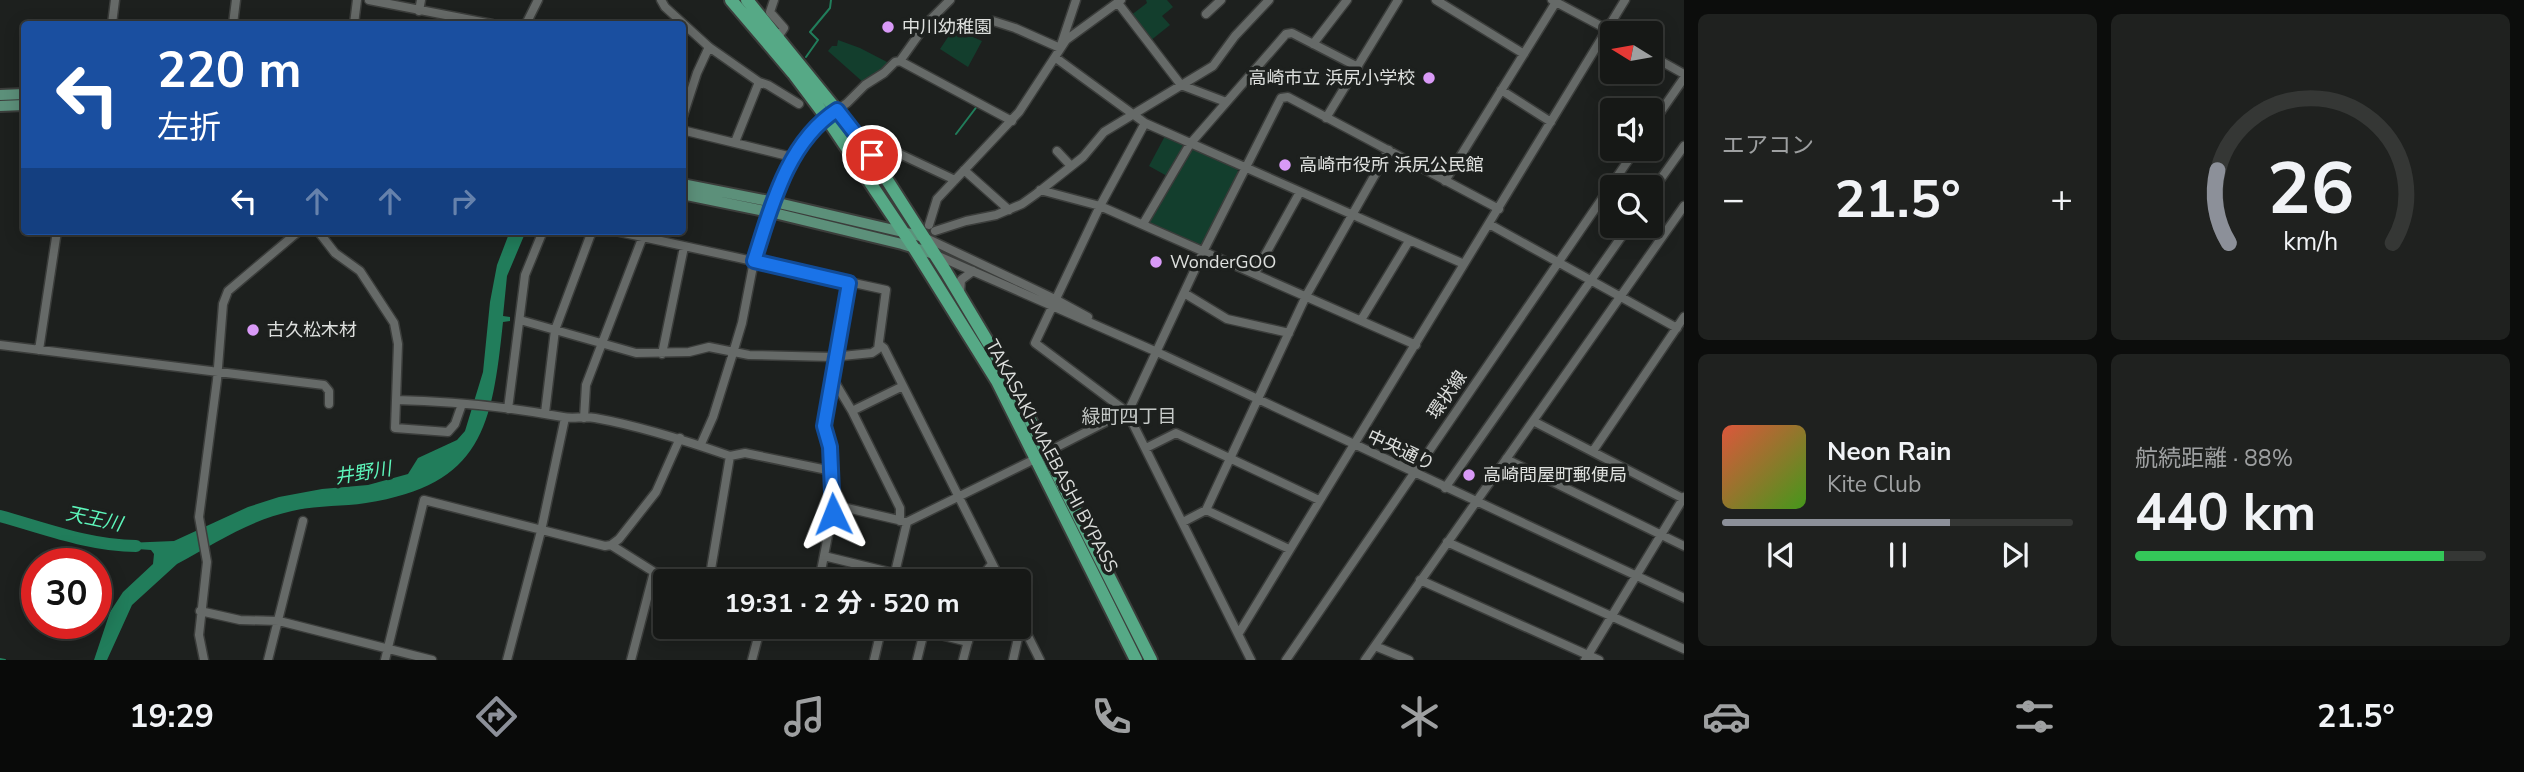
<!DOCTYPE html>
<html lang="ja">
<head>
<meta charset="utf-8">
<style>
	:root { --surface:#161816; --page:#1f211f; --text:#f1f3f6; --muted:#9ea0a1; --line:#353735; --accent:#8c9099 }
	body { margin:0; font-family:"Nunito Sans","Noto Sans JP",sans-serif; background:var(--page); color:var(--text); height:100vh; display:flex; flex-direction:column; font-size:26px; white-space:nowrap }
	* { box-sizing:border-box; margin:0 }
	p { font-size:23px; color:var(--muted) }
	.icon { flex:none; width:38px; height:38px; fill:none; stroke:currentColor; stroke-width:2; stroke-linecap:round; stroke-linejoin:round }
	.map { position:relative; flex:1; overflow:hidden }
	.panel { display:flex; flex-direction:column; gap:14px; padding:14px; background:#0c0d0c; width:840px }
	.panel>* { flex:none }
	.top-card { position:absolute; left:21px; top:21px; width:665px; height:214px; border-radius:7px; box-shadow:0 4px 18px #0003,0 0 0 2px var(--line); background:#1a4fa0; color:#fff; overflow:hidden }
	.needle { width:46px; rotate:281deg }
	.fabs { position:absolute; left:1600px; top:21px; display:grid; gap:14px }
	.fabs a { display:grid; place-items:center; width:63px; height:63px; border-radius:7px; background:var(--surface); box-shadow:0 4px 18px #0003,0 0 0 2px var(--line); font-size:35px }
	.speed { position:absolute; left:21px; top:548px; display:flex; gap:14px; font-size:35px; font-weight:700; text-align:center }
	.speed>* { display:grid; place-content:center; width:91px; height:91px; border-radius:50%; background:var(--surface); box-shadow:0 4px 18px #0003,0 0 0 2px var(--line); line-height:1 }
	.speed .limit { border:10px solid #d22; background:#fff; color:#111 }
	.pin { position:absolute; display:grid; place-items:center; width:60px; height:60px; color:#fff; margin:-30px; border:4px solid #fff; border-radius:50%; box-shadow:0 2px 7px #0007 }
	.me { position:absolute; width:77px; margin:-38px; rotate:358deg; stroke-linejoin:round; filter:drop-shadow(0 0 5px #0008) }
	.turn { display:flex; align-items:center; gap:24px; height:147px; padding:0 21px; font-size:32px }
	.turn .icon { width:91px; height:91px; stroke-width:2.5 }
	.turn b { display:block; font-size:49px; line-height:60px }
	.lanes { display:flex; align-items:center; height:66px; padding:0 21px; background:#0003; justify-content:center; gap:35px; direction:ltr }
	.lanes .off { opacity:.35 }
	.big { font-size:52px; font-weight:700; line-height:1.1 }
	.panel .tile { flex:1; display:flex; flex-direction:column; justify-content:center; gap:10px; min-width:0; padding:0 24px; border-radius:10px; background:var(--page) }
	.panel .dial { align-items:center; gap:0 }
	.dial svg { height:182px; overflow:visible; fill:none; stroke:var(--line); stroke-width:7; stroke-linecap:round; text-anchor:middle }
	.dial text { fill:var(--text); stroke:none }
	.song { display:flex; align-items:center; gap:21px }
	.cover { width:84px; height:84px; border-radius:10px; background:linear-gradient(135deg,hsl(10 70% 55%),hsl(100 70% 35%)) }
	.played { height:7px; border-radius:4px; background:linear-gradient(90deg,var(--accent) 65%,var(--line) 65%) }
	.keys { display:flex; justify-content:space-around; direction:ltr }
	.heat { display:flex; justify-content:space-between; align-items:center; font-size:38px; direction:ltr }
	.charge { height:10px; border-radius:5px; background:linear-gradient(90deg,#34c759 88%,var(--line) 0) }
	.panel .tiles { flex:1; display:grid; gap:14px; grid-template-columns:repeat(2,1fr) }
	.trip { position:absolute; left:653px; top:569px; width:378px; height:70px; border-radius:7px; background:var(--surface); box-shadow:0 4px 18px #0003,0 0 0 2px var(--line); font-weight:700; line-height:70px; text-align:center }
	.tab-bar { display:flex; height:112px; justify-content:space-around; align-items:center; background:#090a09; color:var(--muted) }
	.tab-bar .icon { width:49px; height:49px }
	.tab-bar .selected { color:var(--accent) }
	.tab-bar b { font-size:32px; color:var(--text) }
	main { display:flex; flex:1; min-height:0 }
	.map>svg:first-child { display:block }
	.green { fill:#133e2d }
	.water { fill:#217d5b }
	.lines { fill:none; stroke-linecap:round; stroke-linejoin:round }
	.stream { stroke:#217d5b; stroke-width:2 }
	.river { stroke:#217d5b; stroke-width:12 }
	.minor-casing { stroke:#3b3d3b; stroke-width:11 }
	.major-casing { stroke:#3b3d3b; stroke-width:14 }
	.highway-casing { stroke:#3b3d3b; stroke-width:16 }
	.minor { stroke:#666a68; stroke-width:8 }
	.major { stroke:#5c907a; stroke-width:10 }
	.highway { stroke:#56a986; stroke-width:12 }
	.route-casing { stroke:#114b97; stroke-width:18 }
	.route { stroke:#1a73e8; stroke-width:12 }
	.poi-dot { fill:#d99af7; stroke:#1d201e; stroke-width:2.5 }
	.labels { text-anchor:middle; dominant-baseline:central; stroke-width:7; stroke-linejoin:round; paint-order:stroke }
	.poi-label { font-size:18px; fill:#dee0de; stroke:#1d201e; text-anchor:start }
	.street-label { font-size:18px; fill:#dee0de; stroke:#1d201e }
	.neighbourhood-label { font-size:19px; fill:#c6cac8; stroke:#1d201e }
	.water-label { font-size:19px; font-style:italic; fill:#5df6bb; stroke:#1d201e }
</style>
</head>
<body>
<main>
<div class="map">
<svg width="1684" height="660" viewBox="0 0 1684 660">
	<rect width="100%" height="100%" fill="#1d201e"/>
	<path class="green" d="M 1146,0 L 1167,0 L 1173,7 L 1162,16 L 1170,25 L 1150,41 L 1130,16 L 1147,3 Z
		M 957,30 L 982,41 L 968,67 L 940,49 L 952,31 Z
		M 838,40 L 860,48 L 887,62 L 887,69 L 864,83 L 828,51 L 832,46 L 837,46 Z
		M 1165,136 L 1182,143 L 1183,148 L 1167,176 L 1149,166 Z
		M 1194,149 L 1237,168 L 1238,172 L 1203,243 L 1198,245 L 1149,223 L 1149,220 L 1190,150 Z"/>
	<path class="water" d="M 510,231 L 526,231 L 507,276 L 503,316 L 510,317 L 510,321 L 503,322 C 492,426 483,485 366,503 C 342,507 316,505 292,511 C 250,520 214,544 177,564 L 132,605 L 107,660 L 94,660 L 110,612 L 123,592 L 153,564 L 154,554 L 151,550 L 124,548 L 120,546 L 126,543 L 174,541 L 248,507 L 279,497 L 322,489 L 368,485 L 408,474 L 418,458 L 457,440 L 465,431 L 483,372 L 490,302 L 497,265 Z"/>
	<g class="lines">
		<path class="stream" d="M 806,57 L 818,40 L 810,32 L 830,8 L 831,0
			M 956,134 L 978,105
			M 0,659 L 5,660"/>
		<path class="river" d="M 0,516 C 44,528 90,546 136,546"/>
		<defs>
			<path id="minor" d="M 369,0 L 492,24
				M 661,0 L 665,7 L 709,47 L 759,82 L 735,142
				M 774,0 L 770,12 L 784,28 L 778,37
				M 1436,0 L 1524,54
				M 1552,0 L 1614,33
				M 1118,3 L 1181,85 L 1226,102
				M 419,11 L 421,0
				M 1206,14 L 1221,0
				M 993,21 L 1015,28 L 1060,48 L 1076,0
				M 112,24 L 115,0
				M 233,24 L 236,0
				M 354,24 L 357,0
				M 526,24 L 538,0
				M 1313,44 L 1347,0
				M 1650,55 L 1684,74
				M 1056,58 L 1145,123 L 1464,264
				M 900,61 L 1012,121
				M 759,82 L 768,85 L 799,104
				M 1501,90 L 1551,122
				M 1326,118 L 1398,0
				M 682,119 L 697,73 L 709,47
				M 1145,123 L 1100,206 L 1035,343 L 1127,412 L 1251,660
				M 1650,127 L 1684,78
				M 682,130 L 788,156 L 793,159
				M 864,144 L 870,140 L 955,180
				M 1057,151 L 1071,166
				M 964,170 L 1009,210
				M 1445,181 L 1556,2
				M 1040,190 L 1100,206 L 1416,345
				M 1650,194 L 1684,146
				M 1143,224 L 1190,144 L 1286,34 L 1292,33 L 1358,67
				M 1489,224 L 1677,328
				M 929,225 L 937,199 L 1019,112 L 1066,40 L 1121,0
				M 318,231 L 335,253 L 360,271 L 394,323 L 398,344 L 395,428 L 448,432 L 455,424 L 462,404
				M 935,231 L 966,221 L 996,215 L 1022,204 L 1036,194 L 1083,157 L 1104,132 L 1213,66 L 1235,36 L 1269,0
				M 924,237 L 1055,299 L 1088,317
				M 936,255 L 1157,352 L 1684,598
				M 1255,273 L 1300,192
				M 960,293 L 961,280 L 973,271
				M 1184,293 L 1227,319 L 1289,333
				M 520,320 L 636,353 L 689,352 L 709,347 L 749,355 L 832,357 L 872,353 L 878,349 L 886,290 L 615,231
				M 1361,320 L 1409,241
				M 879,344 L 884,348 L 1001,581
				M 0,345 L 324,385 L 329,391 L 329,404
				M 39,350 L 57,231
				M 662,354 L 684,247
				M 833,379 L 852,411 L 900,508 L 900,521
				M 396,400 C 452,401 508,407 563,417 C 573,419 584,416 595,418 C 640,426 687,441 730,456 L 709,581
				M 508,409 L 525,275 L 543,231
				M 852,411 L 903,386
				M 545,413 L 555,330 L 592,231
				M 584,418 L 586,385 L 645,231
				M 1533,421 L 1684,499
				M 701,444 L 713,417 L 733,353 L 742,323 L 754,261 L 762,234 L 789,165 L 821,121 L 847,103 L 865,85 L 884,73 L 895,62 L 900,61 L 927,23 L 950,0
				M 1146,448 L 1176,433 L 1319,500
				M 1593,451 L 1684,317
				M 1047,452 L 1129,410 L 1204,250 L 1281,98 L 1288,97 L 1499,209
				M 730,456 L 745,453 L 832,471
				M 1506,459 L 1684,546
				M 1445,488 L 1629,226
				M 834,505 L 907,522 L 1037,458
				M 1206,510 L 1289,549
				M 1183,522 L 1206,510 L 1306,296 L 1389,150
				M 1447,542 L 1684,649
				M 611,545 L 619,539 L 656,492 L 680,438
				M 824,556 L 926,581
				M 1420,580 L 1599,660
				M 819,581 L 834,505 L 830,447 L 824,426 L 849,283
				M 893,581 L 907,522
				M 983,581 L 987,570 L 992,564
				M 200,611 L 240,620 L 279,621 L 432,660
				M 1018,616 L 1040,660
				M 905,626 L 968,642
				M 1239,633 L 1625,0
				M 1375,646 L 1409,660
				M 204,660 L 199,635 L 207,562 L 199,517 L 217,380 L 223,304 L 228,291 L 299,231
				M 268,660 L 303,521
				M 385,660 L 424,500 L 605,546 L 611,545 L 654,572 L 710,581
				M 507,660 L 541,531 L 565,418
				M 631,660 L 654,572
				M 752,660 L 761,626
				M 874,660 L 882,626
				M 917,660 L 924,632
				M 963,660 L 972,626
				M 1013,660 L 1018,638 L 1024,628
				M 1286,660 L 1636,149
				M 1365,660 L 1684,206
				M 1585,660 L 1684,497"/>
			<path id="major" d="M 0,95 L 24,94
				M 0,106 L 24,105
				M 682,184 L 774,202 L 924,237
				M 682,194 L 770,212 L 902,244 L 934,254"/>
			<path id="highway" d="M 731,0 L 793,73 L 826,117 L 914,248 L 997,381 L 1136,660
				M 747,0 L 864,144 L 946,272 L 1007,374 L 1151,660"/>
		</defs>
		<use href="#minor" class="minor-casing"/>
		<use href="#major" class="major-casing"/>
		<use href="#highway" class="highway-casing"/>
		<use href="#minor" class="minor"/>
		<use href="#major" class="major"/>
		<use href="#highway" class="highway"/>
	</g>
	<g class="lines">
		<defs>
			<path id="route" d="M 833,514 L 830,447 L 824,426 L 849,283 L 754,261 C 771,208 787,142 837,110 L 872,155"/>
		</defs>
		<use href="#route" class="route-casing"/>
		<use href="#route" class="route"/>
	</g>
	<g class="poi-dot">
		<circle cx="888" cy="27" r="7"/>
		<circle cx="1429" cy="78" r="7"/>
		<circle cx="1285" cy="165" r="7"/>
		<circle cx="1156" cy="262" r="7"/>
		<circle cx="253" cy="330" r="7"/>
		<circle cx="1469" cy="475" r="7"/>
	</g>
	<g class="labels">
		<g class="poi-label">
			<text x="902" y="27">中川幼稚園</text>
			<text x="1415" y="78" text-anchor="end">高崎市立 浜尻小学校</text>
			<text x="1299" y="165">高崎市役所 浜尻公民館</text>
			<text x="1170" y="262">WonderGOO</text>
			<text x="267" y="330">古久松木材</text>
			<text x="1483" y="475">高崎問屋町郵便局</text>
		</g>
		<g class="street-label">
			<text transform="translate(1447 395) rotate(-55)">環状線</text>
			<text transform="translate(1401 450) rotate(25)">中央通り</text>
			<text transform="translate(1052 456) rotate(62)">TAKASAKI-MAEBASHI BYPASS</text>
		</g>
		<g class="neighbourhood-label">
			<text x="1129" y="417">緑町四丁目</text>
		</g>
		<g class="water-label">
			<text transform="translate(363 473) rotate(-9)">井野川</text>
			<text transform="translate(94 519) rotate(12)">天王川</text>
		</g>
	</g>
</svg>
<div class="fabs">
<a><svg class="needle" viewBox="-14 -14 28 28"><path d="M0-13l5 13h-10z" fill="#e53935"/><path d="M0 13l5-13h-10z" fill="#9ea0a1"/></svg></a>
<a><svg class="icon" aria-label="sound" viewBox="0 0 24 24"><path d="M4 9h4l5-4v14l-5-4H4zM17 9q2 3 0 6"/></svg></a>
<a><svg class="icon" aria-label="search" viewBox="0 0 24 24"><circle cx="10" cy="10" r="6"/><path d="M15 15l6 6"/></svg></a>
</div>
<div class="speed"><div class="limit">30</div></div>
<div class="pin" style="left:872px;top:155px;background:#d93025"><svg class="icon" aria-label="arrive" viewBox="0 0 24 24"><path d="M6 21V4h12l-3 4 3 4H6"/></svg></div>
<svg class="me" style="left:833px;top:514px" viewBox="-20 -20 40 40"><path d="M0-17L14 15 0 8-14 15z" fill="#1a73e8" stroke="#fff" stroke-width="4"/></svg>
<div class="trip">19:31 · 2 分 · 520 m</div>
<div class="top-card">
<div class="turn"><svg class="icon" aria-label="left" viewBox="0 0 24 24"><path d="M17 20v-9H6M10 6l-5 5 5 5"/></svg><div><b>220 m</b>左折</div></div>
<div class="lanes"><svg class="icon" aria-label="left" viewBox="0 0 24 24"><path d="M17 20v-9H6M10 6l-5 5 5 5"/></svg><svg class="icon off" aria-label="ahead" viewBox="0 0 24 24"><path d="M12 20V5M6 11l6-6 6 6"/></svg><svg class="icon off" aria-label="ahead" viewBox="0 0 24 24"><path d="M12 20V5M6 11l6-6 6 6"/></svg><svg class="icon off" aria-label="right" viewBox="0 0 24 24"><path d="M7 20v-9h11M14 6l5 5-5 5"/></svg></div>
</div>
</div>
<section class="panel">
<div class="tiles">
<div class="tile"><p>エアコン</p>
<div class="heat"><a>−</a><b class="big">21.5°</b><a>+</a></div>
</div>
<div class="tile dial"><svg viewBox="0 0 100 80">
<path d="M14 69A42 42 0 1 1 86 69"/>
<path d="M14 69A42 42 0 0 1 9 37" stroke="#8c9099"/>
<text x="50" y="56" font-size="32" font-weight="700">26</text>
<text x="50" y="72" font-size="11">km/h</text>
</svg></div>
<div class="tile">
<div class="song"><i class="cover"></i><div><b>Neon Rain</b><p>Kite Club</p></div></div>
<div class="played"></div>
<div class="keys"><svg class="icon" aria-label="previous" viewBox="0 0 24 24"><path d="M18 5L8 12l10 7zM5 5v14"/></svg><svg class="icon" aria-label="pause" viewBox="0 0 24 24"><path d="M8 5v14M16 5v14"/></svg><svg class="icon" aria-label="next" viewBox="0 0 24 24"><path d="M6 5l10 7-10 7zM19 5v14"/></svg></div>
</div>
<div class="tile"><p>航続距離 · 88%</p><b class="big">440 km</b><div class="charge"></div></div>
</div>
</section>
</main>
<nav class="tab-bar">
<b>19:29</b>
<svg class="icon selected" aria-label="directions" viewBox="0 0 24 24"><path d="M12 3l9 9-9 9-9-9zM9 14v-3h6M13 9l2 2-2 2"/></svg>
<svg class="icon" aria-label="music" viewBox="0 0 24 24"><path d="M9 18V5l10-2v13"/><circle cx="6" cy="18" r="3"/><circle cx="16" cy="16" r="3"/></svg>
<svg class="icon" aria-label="phone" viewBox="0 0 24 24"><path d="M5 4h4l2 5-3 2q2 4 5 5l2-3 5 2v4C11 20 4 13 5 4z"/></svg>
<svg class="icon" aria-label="climate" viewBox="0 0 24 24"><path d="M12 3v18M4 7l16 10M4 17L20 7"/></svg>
<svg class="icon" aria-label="car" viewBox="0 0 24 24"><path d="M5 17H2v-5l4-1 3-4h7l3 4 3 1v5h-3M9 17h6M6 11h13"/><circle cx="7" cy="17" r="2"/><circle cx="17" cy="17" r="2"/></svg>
<svg class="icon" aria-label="filters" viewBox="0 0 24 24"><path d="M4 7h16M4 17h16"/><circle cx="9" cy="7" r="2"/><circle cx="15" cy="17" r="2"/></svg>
<b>21.5°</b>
</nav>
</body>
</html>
